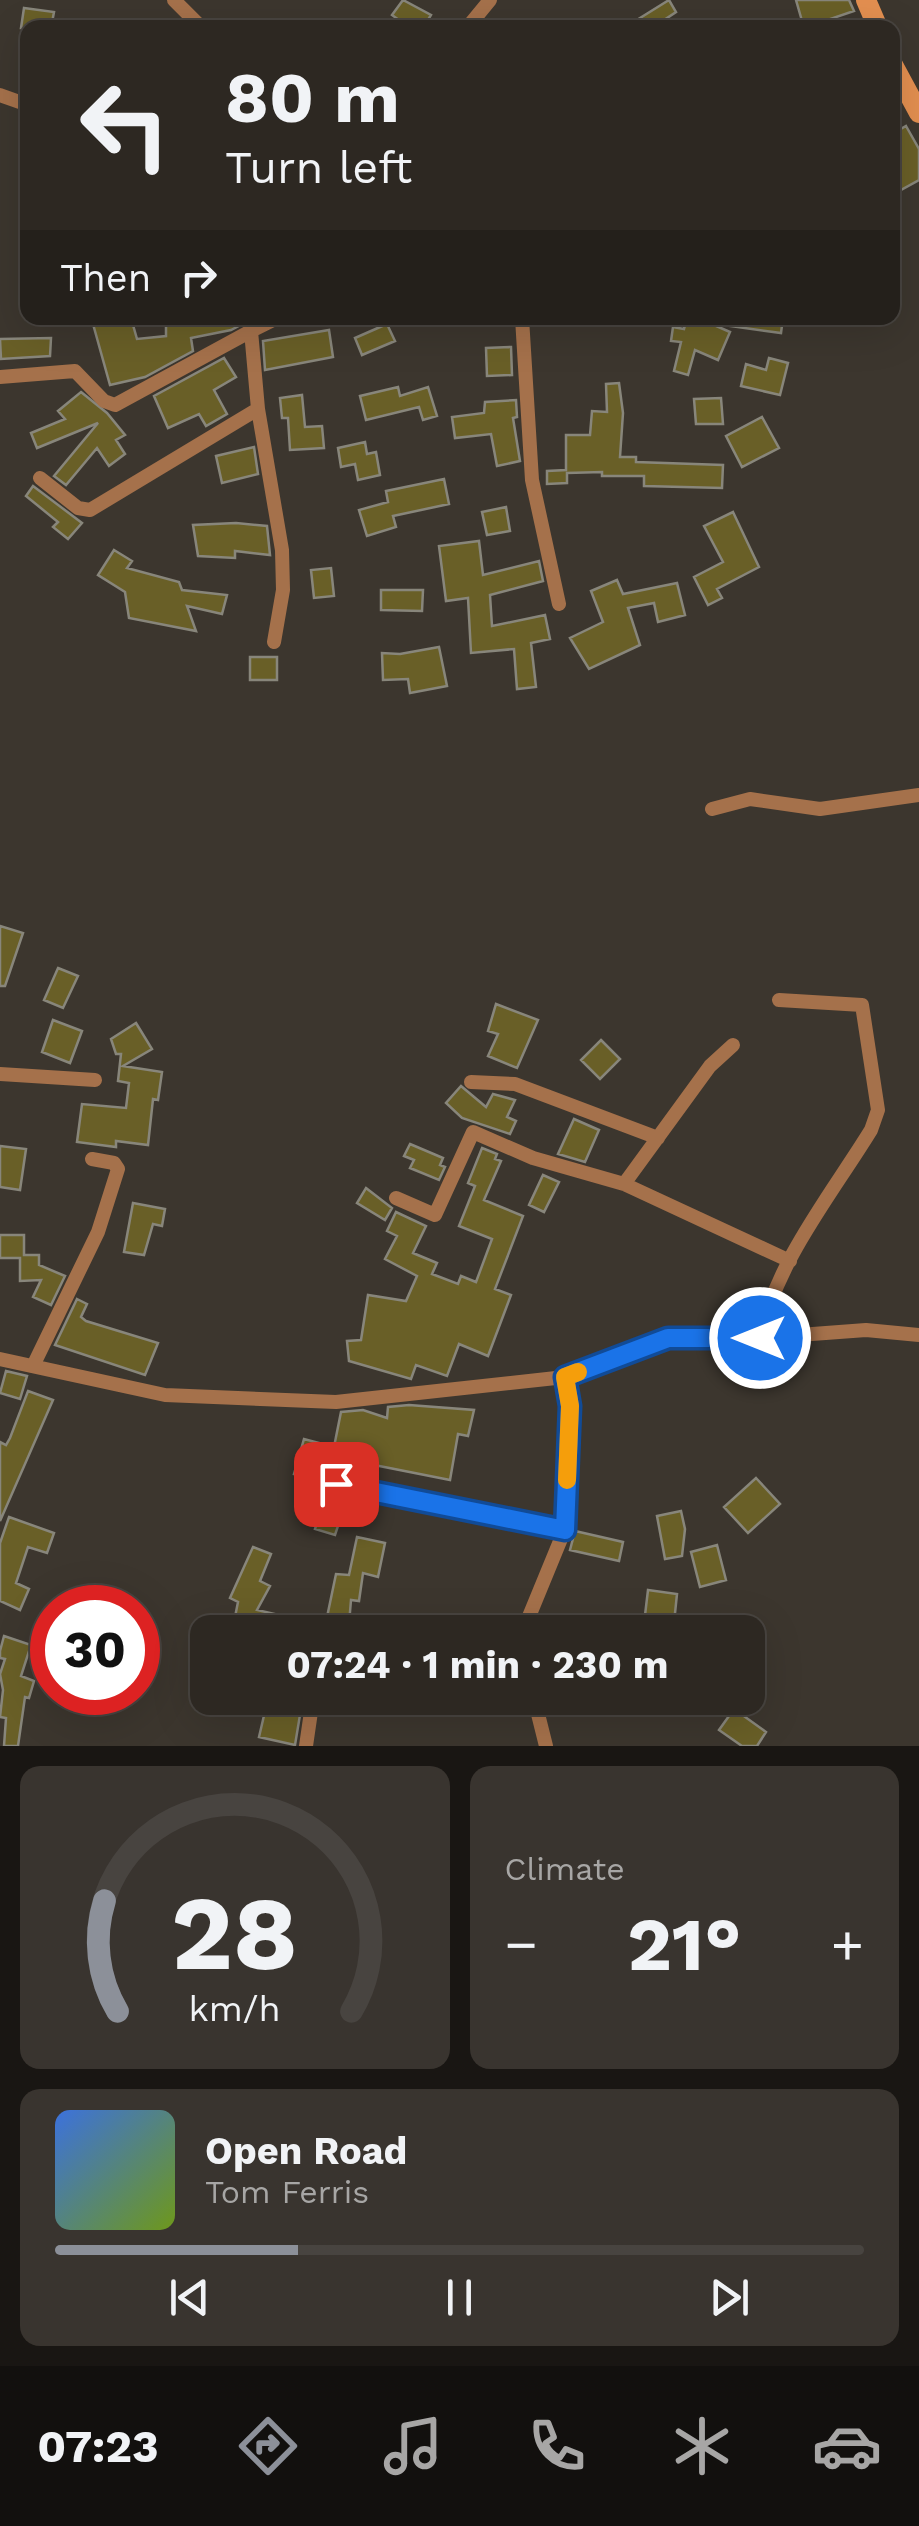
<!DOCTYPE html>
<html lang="en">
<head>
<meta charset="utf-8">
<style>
	:root { --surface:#2d2822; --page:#39342f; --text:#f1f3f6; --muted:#a7a6a5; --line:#484440; --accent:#8c9099 }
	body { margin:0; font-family:"Work Sans",sans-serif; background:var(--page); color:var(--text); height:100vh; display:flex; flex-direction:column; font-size:38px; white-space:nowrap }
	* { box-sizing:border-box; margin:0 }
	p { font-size:32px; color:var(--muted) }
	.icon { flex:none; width:55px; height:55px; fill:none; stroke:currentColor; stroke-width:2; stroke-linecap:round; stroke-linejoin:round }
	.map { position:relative; height:1746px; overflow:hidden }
	.panel { display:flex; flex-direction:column; gap:20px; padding:20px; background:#191613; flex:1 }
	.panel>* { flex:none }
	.guide { position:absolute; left:20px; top:20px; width:880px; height:305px; border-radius:20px; box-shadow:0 10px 40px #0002,0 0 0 2px var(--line); background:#2d2822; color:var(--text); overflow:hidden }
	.speed { position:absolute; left:30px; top:1585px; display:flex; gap:20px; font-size:50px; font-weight:700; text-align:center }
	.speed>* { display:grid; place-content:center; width:130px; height:130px; border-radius:50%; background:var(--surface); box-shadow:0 10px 40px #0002,0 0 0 2px var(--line); line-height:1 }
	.speed .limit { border:15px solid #d22; background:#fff; color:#111 }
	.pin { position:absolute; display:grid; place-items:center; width:85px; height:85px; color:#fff; margin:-42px; border-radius:20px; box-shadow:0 5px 15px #0006 }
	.me { position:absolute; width:110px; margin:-55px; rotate:270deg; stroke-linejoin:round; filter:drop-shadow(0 0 8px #0008) }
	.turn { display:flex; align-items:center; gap:35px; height:210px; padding:0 40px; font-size:45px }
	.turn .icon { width:130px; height:130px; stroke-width:2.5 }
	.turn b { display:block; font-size:70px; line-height:85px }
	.then { display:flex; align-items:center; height:95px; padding:0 40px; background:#0003; gap:20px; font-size:38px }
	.big { font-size:75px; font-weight:700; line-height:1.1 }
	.panel .card { flex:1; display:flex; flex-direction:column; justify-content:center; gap:15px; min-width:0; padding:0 35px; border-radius:20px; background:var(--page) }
	.panel .dial { align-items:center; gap:0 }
	.dial svg { height:260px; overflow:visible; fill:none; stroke:var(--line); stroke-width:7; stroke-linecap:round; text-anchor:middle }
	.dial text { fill:var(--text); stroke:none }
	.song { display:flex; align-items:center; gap:30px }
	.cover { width:120px; height:120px; border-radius:15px; background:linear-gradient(135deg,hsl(220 70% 55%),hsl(80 70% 35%)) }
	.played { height:10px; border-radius:5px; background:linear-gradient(90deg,var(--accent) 30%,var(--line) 30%) }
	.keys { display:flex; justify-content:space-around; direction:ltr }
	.heat { display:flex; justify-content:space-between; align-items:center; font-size:55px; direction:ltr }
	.panel .tiles { flex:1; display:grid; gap:20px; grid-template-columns:1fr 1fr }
	.card:last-child { grid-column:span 2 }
	.trip { position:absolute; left:190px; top:1615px; width:575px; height:100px; border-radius:20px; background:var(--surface); box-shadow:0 10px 40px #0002,0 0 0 2px var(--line); font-weight:700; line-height:100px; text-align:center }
	.menu { display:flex; height:160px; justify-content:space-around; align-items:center; background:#12100e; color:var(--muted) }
	.menu .icon { width:70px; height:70px }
	.menu .current { color:var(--accent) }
	.menu b { font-size:45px; color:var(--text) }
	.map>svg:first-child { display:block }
	.building { fill:#695f27; stroke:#88867b; stroke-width:2.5 }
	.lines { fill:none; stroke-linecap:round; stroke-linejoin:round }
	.street { stroke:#a5714b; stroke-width:14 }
	.secondary { stroke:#e38f50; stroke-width:20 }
	.route-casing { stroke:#114b97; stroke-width:25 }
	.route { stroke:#1a73e8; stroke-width:18 }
	.slow { stroke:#f59e0b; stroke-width:18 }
</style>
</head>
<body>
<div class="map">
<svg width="919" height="1746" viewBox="0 0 919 1746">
	<rect width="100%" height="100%" fill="#3c362e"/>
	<path class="building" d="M 403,0 L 431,15 L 423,28 L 410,28 L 392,15 Z
		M 669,0 L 676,12 L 652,28 L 624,28 Z
		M 796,0 L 849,0 L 854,11 L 804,28 Z
		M 24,8 L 54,12 L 51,28 L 21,28 Z
		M 906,126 L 919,149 L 919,180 L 899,191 L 892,179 L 892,134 Z
		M 117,318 L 131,318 L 137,339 L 166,336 L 166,318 L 254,318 L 231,330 L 191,338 L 193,351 L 145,377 L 110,385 L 93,324 Z
		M 687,318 L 698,318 L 730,332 L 718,360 L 695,350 L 688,375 L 674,371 L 681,342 L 671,341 L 673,327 L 684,329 Z
		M 731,318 L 783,318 L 781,333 L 730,326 Z
		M 387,324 L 395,341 L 362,355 L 355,338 Z
		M 329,330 L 333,357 L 265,370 L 263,341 Z
		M 51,338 L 50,356 L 1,359 L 0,339 Z
		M 511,347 L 512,375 L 487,376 L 486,348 Z
		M 224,358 L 236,377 L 214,390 L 227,414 L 206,426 L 199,414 L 168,428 L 154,396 Z
		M 769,358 L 788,363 L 780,395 L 741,386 L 746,364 L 766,370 Z
		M 619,383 L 623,413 L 620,457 L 636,457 L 636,462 L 723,465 L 722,488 L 644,486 L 644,476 L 602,476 L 602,472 L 567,473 L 567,483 L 547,484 L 547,471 L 566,470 L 566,435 L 590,435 L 592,411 L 607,412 L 606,384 Z
		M 398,387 L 400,396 L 428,387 L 437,416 L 423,420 L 419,407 L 366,420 L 360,396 Z
		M 81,392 L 107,413 L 125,435 L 116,440 L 125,454 L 109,466 L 97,448 L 66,485 L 54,476 L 98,423 L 37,448 L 31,433 L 65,419 L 58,411 Z
		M 302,395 L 305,427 L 322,426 L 324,448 L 290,450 L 288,418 L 282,418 L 280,398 Z
		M 721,398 L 723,424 L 696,424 L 694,399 Z
		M 516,400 L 517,417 L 513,418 L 520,461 L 497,466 L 491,434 L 455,438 L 452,417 L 484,413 L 485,402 Z
		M 762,417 L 779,448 L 742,467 L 726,436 Z
		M 365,442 L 367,454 L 376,452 L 380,475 L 358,480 L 355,464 L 341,467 L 338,448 Z
		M 254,447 L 258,474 L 222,483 L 216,456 Z
		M 444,479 L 449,504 L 393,516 L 396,527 L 367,536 L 359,510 L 388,502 L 386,491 Z
		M 33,486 L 82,523 L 68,539 L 53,527 L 58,522 L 26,496 Z
		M 506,507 L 510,531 L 487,535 L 482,512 Z
		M 733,512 L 759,567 L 717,589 L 722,598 L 708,605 L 694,577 L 723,562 L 704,526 Z
		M 236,523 L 267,526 L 270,555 L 235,551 L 235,558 L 198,556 L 193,525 Z
		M 479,541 L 483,575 L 539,561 L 543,581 L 490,595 L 492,626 L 545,615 L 550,639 L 531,643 L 536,687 L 517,689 L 514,649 L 471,653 L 468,598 L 446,601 L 439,546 Z
		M 114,550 L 132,561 L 127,568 L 179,582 L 182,590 L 227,595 L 222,614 L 187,606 L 196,631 L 129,618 L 125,592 L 98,575 Z
		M 331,568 L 334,596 L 314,598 L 311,570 Z
		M 617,580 L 623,594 L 677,583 L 685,615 L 658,622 L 654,603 L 628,608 L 640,645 L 589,669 L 570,638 L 603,622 L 591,591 Z
		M 381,590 L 423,590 L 422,611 L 381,610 Z
		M 439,647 L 447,686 L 410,693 L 408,679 L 383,680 L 382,653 L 400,654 Z
		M 250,657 L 277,657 L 277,680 L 250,680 Z
		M 0,926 L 23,933 L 5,986 L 0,986 Z
		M 58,968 L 78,976 L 63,1008 L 44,1000 Z
		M 496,1004 L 538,1020 L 517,1068 L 488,1056 L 498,1034 L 488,1031 Z
		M 53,1020 L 82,1031 L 70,1063 L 42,1052 Z
		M 136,1023 L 152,1049 L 123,1066 L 162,1072 L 158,1100 L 153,1099 L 148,1145 L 116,1141 L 116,1147 L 77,1142 L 82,1104 L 126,1108 L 129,1083 L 118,1081 L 121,1054 L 116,1054 L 111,1039 Z
		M 601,1040 L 620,1059 L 600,1079 L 581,1060 Z
		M 461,1086 L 486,1107 L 493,1094 L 515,1100 L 507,1117 L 516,1121 L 510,1134 L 462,1118 L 446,1103 Z
		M 574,1119 L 599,1130 L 585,1162 L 558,1154 Z
		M 410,1144 L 443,1158 L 440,1165 L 445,1167 L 439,1180 L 410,1168 L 414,1160 L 404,1156 Z
		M 0,1146 L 26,1149 L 20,1190 L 0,1187 Z
		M 482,1148 L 497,1154 L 495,1159 L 501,1161 L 484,1200 L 523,1216 L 495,1289 L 511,1295 L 488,1356 L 459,1344 L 447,1376 L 416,1365 L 411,1379 L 349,1361 L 347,1341 L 361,1340 L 368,1295 L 406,1301 L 417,1276 L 385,1259 L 397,1236 L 387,1231 L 396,1212 L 426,1226 L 413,1253 L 437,1263 L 432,1274 L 458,1284 L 461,1276 L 476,1282 L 492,1239 L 459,1226 L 475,1186 L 468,1183 Z
		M 543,1175 L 559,1182 L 544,1212 L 529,1205 Z
		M 366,1188 L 392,1208 L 385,1220 L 357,1203 Z
		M 133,1203 L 165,1209 L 162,1226 L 153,1224 L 144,1255 L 124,1252 Z
		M 0,1235 L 24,1235 L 24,1255 L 39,1255 L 39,1265 L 65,1276 L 51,1305 L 33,1297 L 41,1280 L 20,1281 L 20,1258 L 0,1258 Z
		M 77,1299 L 87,1304 L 81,1317 L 86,1321 L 158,1343 L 145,1375 L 55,1345 Z
		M 6,1371 L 27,1376 L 20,1399 L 0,1393 Z
		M 28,1391 L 53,1400 L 0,1521 L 0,1442 L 6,1445 L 10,1438 Z
		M 409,1405 L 474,1410 L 468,1436 L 458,1434 L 450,1480 L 359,1462 L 356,1473 L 321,1463 L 317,1479 L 294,1474 L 304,1439 L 334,1447 L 341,1412 L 363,1410 L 387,1418 L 388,1407 Z
		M 756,1478 L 780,1504 L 748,1533 L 724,1507 Z
		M 325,1499 L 345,1505 L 335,1535 L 315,1529 Z
		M 681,1511 L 685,1529 L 682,1556 L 665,1559 L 657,1516 Z
		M 9,1517 L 54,1533 L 47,1553 L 28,1547 L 16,1583 L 29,1589 L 20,1610 L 0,1601 L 0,1543 Z
		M 575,1531 L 623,1542 L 619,1561 L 570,1550 Z
		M 357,1537 L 385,1543 L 378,1577 L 363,1573 L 359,1601 L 351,1600 L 349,1624 L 326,1622 L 336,1574 L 349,1575 Z
		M 717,1545 L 726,1580 L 700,1587 L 691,1552 Z
		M 253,1547 L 271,1554 L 260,1581 L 270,1586 L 257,1610 L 283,1616 L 279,1632 L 232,1632 L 238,1602 L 230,1598 Z
		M 648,1590 L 677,1594 L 674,1623 L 667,1623 L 666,1632 L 643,1632 Z
		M 4,1636 L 31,1645 L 21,1676 L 34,1681 L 29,1698 L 25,1697 L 18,1746 L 4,1746 L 6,1718 L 0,1717 L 3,1690 L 0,1674 L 5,1659 L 0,1658 L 0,1651 Z
		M 266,1707 L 300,1715 L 295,1745 L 259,1737 Z
		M 734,1709 L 766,1732 L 757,1746 L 742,1746 L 719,1730 Z"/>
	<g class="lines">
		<path class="street" d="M 174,0 L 199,25
			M 467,28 L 490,0
			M 0,95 L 28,105
			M 522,318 L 532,480 L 559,604
			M 0,377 L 75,371 L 104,401 L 115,405 L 251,331
			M 40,478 L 78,508 L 90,510 L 258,409
			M 274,642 L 283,590 L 282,550 L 258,409 L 251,331 L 277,318
			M 712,809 L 750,799 L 820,809 L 919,795
			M 0,1074 L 95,1080
			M 471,1082 L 515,1084 L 658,1138
			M 624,1184 L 710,1066 L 733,1045
			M 396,1198 L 435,1215 L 473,1132 L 533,1158 L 624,1184 L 790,1261
			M 760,1338 C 776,1262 831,1195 871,1130 L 878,1110 L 862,1005 L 779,1000
			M 0,1359 L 165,1395 L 336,1402 L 565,1377 L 668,1338 L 760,1338 L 866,1330 L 919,1335
			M 33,1366 L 98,1232 L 118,1169 L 114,1163 L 92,1159
			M 336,1484 L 565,1529
			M 528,1632 L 528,1619 L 565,1529 L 570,1406 L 565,1377
			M 534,1698 L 546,1746
			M 306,1746 L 313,1698"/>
		<path class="secondary" d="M 866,0 L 878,28
			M 892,63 L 919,113"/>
	</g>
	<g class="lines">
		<defs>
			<path id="route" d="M 336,1484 L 565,1530 L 570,1406 L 565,1377 L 668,1338 L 760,1338"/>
		</defs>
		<use href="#route" class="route-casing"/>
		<use href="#route" class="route"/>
		<path class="slow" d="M 567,1480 L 570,1406 L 565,1377 L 578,1372"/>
	</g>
</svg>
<div class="speed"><div class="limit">30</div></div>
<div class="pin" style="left:336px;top:1484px;background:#d93025"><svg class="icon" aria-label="arrive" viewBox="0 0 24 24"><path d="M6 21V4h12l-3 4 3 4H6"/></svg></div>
<svg class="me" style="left:760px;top:1338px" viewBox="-20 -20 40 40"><circle r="17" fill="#1a73e8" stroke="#fff" stroke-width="3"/><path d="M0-11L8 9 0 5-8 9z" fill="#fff"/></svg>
<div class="trip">07:24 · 1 min · 230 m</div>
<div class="guide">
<div class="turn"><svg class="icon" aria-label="left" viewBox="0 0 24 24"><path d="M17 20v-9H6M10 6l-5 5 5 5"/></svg><div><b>80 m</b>Turn left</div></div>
<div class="then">Then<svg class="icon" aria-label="right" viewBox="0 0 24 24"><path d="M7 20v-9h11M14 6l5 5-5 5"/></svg></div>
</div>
</div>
<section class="panel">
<div class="tiles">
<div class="card dial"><svg viewBox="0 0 100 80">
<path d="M14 69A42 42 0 1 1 86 69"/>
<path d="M14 69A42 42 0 0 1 10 35" stroke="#8c9099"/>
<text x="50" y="56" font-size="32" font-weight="700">28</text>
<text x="50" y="72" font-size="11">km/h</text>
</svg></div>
<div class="card"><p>Climate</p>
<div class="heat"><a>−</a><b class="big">21°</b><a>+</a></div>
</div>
<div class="card">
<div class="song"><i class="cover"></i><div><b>Open Road</b><p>Tom Ferris</p></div></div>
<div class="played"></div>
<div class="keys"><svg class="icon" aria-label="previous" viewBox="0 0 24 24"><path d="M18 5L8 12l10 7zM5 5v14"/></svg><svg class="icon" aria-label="pause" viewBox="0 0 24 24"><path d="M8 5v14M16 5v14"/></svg><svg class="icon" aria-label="next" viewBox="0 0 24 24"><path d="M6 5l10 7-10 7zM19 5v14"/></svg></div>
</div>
</div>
</section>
<nav class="menu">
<b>07:23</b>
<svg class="icon current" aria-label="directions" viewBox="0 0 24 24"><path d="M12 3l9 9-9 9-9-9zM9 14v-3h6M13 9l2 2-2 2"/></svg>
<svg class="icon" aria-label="music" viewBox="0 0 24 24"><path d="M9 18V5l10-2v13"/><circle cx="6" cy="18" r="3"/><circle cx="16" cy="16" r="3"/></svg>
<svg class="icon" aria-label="phone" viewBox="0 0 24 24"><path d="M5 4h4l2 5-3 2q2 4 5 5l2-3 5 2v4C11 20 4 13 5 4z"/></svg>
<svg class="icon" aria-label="climate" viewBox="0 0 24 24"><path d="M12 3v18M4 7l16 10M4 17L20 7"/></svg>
<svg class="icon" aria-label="car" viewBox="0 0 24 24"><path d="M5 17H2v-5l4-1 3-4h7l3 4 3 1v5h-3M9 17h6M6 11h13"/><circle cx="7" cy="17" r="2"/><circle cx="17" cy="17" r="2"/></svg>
</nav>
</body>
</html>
